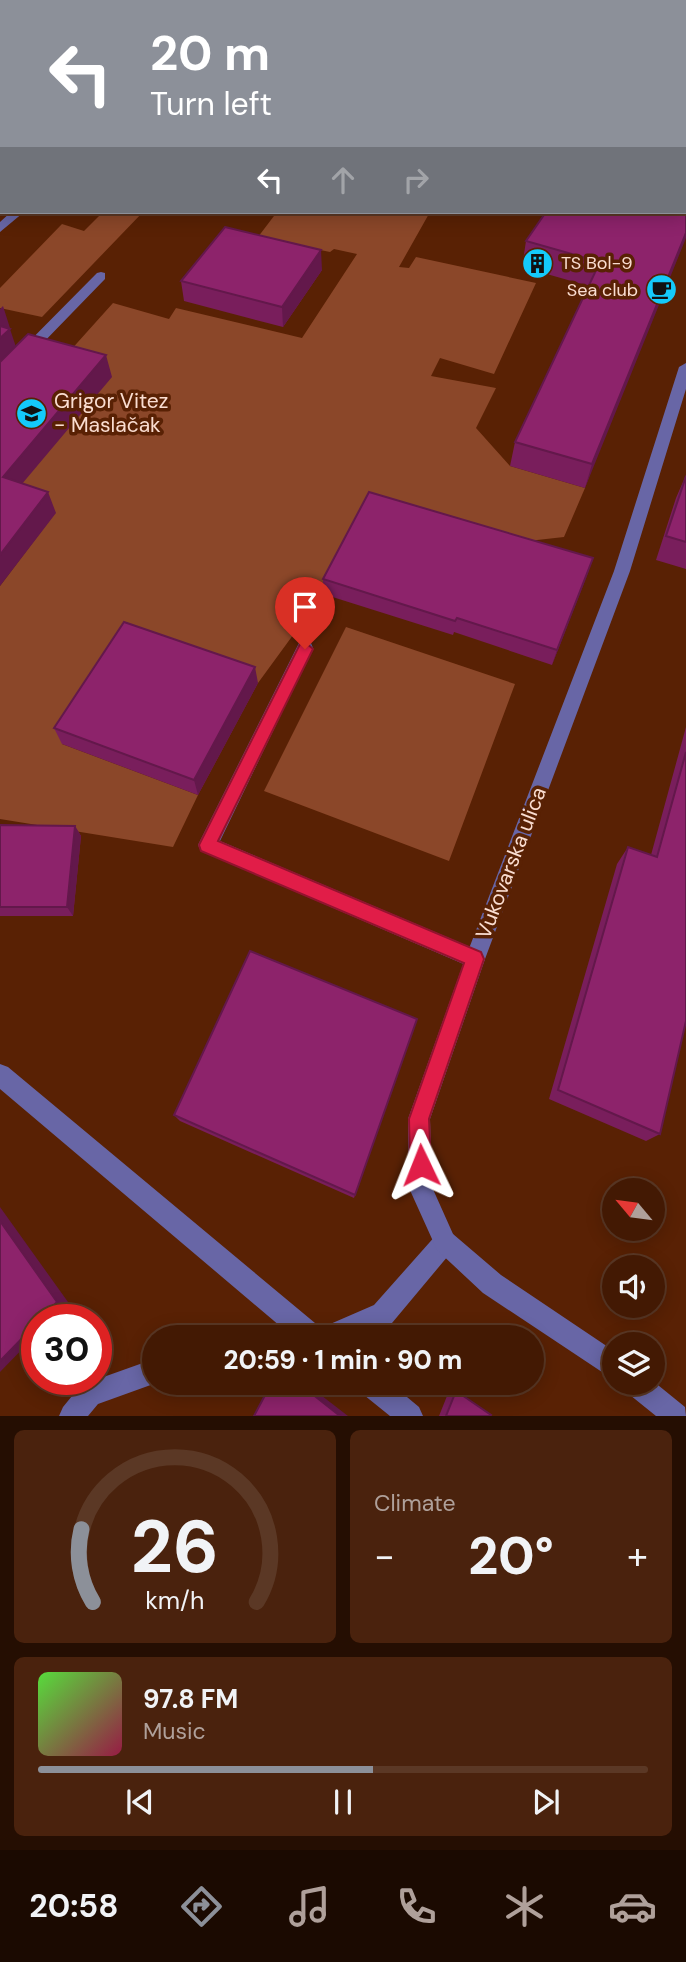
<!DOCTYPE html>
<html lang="en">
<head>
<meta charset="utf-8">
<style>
	:root { --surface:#431903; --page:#4a220d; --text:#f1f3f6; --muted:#afa09a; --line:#5b3825; --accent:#8c9099 }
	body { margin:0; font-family:"DM Sans",sans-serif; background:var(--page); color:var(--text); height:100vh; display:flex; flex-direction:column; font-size:26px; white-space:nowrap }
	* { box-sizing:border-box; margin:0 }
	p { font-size:23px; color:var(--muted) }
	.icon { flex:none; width:38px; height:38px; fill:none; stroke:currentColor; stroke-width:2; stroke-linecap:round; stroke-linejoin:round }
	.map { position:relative; height:1416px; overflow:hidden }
	.panel { display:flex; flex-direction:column; gap:14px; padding:14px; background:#250e02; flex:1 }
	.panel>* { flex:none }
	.banner { position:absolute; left:0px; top:0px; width:686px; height:214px; box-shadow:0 4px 18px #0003,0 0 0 2px var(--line); background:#8c9099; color:#fff; overflow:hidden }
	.needle { width:46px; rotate:299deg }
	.fabs { position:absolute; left:602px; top:1178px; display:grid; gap:14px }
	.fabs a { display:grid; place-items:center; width:63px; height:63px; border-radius:50%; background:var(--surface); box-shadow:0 4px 18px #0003,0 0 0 2px var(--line); font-size:35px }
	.speed { position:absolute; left:21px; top:1304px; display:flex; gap:14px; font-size:35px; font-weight:700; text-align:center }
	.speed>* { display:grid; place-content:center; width:91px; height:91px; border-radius:50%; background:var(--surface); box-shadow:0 4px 18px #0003,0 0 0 2px var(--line); line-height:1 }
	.speed .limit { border:10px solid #d22; background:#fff; color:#111 }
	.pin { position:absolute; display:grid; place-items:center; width:60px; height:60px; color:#fff; margin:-72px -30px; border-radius:50% 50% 50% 0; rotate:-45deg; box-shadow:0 0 7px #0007 }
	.pin .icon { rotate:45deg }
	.me { position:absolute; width:77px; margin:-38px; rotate:358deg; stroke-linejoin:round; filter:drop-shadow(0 0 5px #0008) }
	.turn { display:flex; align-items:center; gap:24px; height:147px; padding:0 35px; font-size:32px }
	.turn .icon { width:91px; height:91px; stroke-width:2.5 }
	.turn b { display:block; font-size:49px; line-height:60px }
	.lanes { display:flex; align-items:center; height:66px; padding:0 35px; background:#0003; justify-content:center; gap:35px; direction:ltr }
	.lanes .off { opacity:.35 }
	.big { font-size:52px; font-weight:800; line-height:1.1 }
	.panel .tile { flex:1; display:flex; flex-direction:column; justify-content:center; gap:10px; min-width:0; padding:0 24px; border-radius:10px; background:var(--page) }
	.panel .dial { align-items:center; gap:0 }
	.dial svg { height:182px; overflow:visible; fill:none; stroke:var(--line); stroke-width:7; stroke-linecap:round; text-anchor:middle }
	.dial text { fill:var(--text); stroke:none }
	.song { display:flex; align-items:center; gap:21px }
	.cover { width:84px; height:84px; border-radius:10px; background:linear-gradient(135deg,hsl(110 70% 55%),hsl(340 70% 35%)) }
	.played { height:7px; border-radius:4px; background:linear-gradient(90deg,var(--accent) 55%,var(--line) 55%) }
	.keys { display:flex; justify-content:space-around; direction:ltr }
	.heat { display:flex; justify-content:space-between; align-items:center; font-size:38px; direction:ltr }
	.panel .tiles { flex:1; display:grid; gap:14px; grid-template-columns:1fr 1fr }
	.tile:last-child { grid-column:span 2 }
	.trip { position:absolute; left:142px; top:1325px; width:402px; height:70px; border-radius:35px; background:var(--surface); box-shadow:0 4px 18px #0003,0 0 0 2px var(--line); font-weight:800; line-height:70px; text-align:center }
	.dock { display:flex; height:112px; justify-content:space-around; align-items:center; background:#1b0a01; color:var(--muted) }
	.dock .icon { width:49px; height:49px }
	.dock .selected { color:var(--accent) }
	.dock b { font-size:32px; color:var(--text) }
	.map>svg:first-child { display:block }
	.green { fill:#8b4729 }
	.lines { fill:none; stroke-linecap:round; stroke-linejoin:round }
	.service { fill:#6866a6; fill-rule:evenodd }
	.pedestrian { fill:#6866a6; fill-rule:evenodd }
	.minor { fill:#6866a6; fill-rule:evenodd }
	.primary { fill:#9e9deb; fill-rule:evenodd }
	.wall { fill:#791e5c }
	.shaded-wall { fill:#63184b }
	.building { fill:#8d236b; stroke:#63184b; stroke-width:2 }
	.route { fill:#e11d48; stroke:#92132f; stroke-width:2 }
	.labels { text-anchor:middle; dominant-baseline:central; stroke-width:7; stroke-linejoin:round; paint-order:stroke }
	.far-poi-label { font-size:18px; fill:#faddd1; stroke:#592104; text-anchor:start }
	.poi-label { font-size:21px; fill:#faddd1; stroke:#592104; text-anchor:start }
	.street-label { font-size:21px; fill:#faddd1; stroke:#592104 }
</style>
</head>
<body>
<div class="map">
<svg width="686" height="1416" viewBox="0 0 686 1416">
	<rect width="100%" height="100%" fill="#592104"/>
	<path class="green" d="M 103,212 L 143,212 L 42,317 L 0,308 L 0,288 L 62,224 L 84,231 Z
		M 277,212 L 430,212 L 399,267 L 409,268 L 416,257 L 536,283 L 494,374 L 440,358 L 431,376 L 496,388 L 476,428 L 510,466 L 585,488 L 564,537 L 491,545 L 368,508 L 323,594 L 258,683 L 129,640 L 62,744 L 198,795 L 173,847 L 0,819 L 0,586 L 55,513 L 11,497 L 60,362 L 113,303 L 169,319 L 176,308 L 302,338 L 357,254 L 334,249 L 330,252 L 258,237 Z
		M 346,627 L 515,684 L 449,861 L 264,791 Z"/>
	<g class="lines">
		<path class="service" d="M 346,0 L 356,0 L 346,2 Z
			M 11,212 L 24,212 L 0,232 L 0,222 Z
			M 305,641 L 311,643 L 313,648 L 220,841 L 482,952 L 485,959 L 482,966 L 475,969 L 201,851 L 198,845 L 299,643 Z
			M 445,1230 L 453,1234 L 457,1242 L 453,1250 L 392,1323 L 359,1337 L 318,1337 L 321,1328 L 374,1305 L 437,1234 Z
			M 154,1359 L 154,1382 L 159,1382 L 98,1404 L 88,1416 L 59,1416 L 63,1407 L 81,1385 Z"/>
		<path class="pedestrian" d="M 0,1064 L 8,1067 L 321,1328 L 324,1337 L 293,1337 L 0,1089 Z
			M 356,1382 L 389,1382 L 419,1407 L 423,1416 L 390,1416 L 359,1391 Z"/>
		<path class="minor" d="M 101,272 L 105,273 L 105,279 L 5,382 L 0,384 L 0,371 L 97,273 Z
			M 686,363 L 686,389 L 630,571 L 485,959 L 430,1119 L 432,1187 L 453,1234 L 501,1275 L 614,1351 L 614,1380 L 483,1293 L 437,1250 L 409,1188 L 408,1119 L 465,959 L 614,571 L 679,367 Z
			M 653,1381 L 685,1407 L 686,1416 L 656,1416 L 625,1391 L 622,1382 Z"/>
		<path class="primary" d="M 0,56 L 2,56 L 2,62 L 0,62 Z
			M 684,122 L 686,122 L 686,129 L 684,129 Z"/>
	</g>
	<path class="wall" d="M 686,0 L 686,49 L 684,49 L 684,2 Z
		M 2,159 L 2,187 L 0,181 L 0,161 Z
		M 684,212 L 585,488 L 510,466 L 515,442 L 589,286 L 522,267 L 526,241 Z
		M 322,270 L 283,327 L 184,301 L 181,281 Z
		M 686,475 L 686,569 L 656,560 L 676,498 Z
		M 593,558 L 552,665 L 454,632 L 453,635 L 323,594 L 323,579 Z
		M 258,683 L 198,795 L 62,744 L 54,728 Z
		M 686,727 L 686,1021 L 660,1134 L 646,1141 L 549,1099 L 617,864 L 628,847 L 651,855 Z
		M 0,825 L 75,826 L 81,836 L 73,916 L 0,916 Z
		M 417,1019 L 354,1198 L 180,1121 L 174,1115 Z
		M 451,1386 L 490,1416 L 439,1416 Z"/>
	<path class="shaded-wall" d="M 686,233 L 686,238 L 585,488 L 592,464 Z
		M 321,250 L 322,270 L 283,327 L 282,307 Z
		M 3,306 L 10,328 L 8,331 L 10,329 L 17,350 L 0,367 L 0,309 Z
		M 106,355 L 112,377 L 11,497 L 3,477 Z
		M 48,492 L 56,513 L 0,586 L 0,555 Z
		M 593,558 L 588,573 L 552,665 L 557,650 Z
		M 255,667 L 258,683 L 198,795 L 194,780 Z
		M 75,826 L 81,836 L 73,916 L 67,907 Z
		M 0,1207 L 68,1302 L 51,1320 L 40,1320 L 0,1221 Z
		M 37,1323 L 37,1334 L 0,1372 L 0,1361 Z
		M 297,1382 L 304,1382 L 348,1416 L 340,1416 Z"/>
	<path class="building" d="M 371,0 L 686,0 L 686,30 L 684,29 L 684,2 L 369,2 Z
		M 684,172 L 686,173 L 686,233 L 592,464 L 515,442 L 600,262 L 526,241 L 546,212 L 684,212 Z
		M 225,227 L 321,250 L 282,307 L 181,281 Z
		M 0,326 L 10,329 L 0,338 Z
		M 28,334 L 106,355 L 3,477 L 48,492 L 0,555 L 0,362 Z
		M 686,476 L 686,542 L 666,536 Z
		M 369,492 L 593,558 L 557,650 L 457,618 L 455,621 L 323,579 Z
		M 124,622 L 255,667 L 194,780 L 54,728 Z
		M 686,752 L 686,1021 L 660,1134 L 558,1090 L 628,847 L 657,857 Z
		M 0,825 L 75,826 L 67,907 L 0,907 Z
		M 250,951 L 417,1019 L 355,1195 L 174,1115 Z
		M 0,1221 L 57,1302 L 40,1320 L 37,1320 L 37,1323 L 0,1361 Z
		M 272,1382 L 297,1382 L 340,1416 L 254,1416 Z
		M 456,1391 L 491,1415 L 490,1416 L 446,1416 Z"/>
	<path class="route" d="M 305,642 L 313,649 L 218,841 L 481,952 L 484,959 L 429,1119 L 431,1165 L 428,1172 L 421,1176 L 413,1172 L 410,1165 L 409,1119 L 464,963 L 201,851 L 199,845 L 300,644 Z"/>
	<defs>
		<symbol id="building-disc" viewBox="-11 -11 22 22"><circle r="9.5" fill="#14cafb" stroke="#592104"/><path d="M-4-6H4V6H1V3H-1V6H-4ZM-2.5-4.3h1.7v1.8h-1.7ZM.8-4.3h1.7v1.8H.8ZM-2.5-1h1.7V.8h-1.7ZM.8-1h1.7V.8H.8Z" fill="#111"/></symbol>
		<symbol id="cafe-disc" viewBox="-11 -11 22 22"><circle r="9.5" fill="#14cafb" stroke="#592104"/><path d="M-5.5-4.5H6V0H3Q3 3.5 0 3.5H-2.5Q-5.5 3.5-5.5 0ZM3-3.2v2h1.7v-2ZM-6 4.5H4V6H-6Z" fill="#111"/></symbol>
		<symbol id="school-disc" viewBox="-11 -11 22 22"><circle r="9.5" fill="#14cafb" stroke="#592104"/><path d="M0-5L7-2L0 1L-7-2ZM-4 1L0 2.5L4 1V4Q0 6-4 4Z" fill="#111"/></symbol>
	</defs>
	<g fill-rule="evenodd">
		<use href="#building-disc" x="520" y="246" width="35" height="35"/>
		<use href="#cafe-disc" x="644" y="272" width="35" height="35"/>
		<use href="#school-disc" x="14" y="396" width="35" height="35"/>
	</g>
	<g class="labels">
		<g class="far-poi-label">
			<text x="561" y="263">TS Bol-9</text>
			<text x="638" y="290" text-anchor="end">Sea club</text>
		</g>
		<g class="poi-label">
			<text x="54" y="401">Grigor Vitez<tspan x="54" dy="24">- Maslačak</tspan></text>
		</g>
		<g class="street-label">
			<text transform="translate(511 863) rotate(-69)">Vukovarska ulica</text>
		</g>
	</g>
</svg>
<div class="fabs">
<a><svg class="needle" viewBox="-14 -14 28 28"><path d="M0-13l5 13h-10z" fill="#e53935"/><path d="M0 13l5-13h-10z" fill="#afa09a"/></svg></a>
<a><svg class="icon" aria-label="sound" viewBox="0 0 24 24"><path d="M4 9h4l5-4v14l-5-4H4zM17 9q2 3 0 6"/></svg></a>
<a><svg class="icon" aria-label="layers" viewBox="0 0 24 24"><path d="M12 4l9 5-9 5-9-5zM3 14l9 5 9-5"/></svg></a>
</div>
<div class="speed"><div class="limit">30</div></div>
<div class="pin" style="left:305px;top:649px;background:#d93025"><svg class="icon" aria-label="arrive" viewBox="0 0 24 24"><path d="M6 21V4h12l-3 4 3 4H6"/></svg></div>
<svg class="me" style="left:421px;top:1165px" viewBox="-20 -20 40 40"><path d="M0-17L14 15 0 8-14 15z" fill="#e11d48" stroke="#fff" stroke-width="4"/></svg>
<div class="trip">20:59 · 1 min · 90 m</div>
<div class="banner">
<div class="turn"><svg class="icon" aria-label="left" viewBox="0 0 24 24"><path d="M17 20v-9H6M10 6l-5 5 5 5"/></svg><div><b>20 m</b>Turn left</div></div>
<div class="lanes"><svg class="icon" aria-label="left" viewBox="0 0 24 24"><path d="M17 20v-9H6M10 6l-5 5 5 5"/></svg><svg class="icon off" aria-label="ahead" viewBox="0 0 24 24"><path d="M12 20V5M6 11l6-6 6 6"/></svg><svg class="icon off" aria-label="right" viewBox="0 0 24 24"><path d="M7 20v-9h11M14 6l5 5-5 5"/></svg></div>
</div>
</div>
<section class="panel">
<div class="tiles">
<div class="tile dial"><svg viewBox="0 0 100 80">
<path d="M14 69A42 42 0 1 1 86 69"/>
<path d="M14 69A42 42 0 0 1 9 37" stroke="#8c9099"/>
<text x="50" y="56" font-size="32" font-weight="700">26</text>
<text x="50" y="72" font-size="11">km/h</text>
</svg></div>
<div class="tile"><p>Climate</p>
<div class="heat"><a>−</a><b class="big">20°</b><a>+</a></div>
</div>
<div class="tile">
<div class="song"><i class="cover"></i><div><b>97.8 FM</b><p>Music</p></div></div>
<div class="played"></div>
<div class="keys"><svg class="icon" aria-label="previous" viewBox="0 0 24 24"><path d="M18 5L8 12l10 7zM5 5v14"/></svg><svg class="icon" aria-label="pause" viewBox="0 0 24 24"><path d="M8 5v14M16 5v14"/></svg><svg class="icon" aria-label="next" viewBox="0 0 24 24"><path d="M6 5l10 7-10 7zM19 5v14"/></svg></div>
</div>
</div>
</section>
<nav class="dock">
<b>20:58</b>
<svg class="icon selected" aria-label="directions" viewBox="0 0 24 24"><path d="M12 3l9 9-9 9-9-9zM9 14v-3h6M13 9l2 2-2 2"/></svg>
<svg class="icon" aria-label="music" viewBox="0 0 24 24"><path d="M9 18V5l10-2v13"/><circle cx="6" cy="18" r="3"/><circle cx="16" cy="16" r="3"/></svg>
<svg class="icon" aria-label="phone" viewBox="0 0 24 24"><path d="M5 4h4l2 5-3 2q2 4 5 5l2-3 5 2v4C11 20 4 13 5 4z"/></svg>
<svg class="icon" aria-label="climate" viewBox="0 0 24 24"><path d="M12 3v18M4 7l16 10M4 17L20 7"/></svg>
<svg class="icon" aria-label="car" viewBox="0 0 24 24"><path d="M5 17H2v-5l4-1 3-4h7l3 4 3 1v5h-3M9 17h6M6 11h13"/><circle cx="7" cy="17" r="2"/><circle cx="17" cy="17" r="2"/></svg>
</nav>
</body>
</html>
